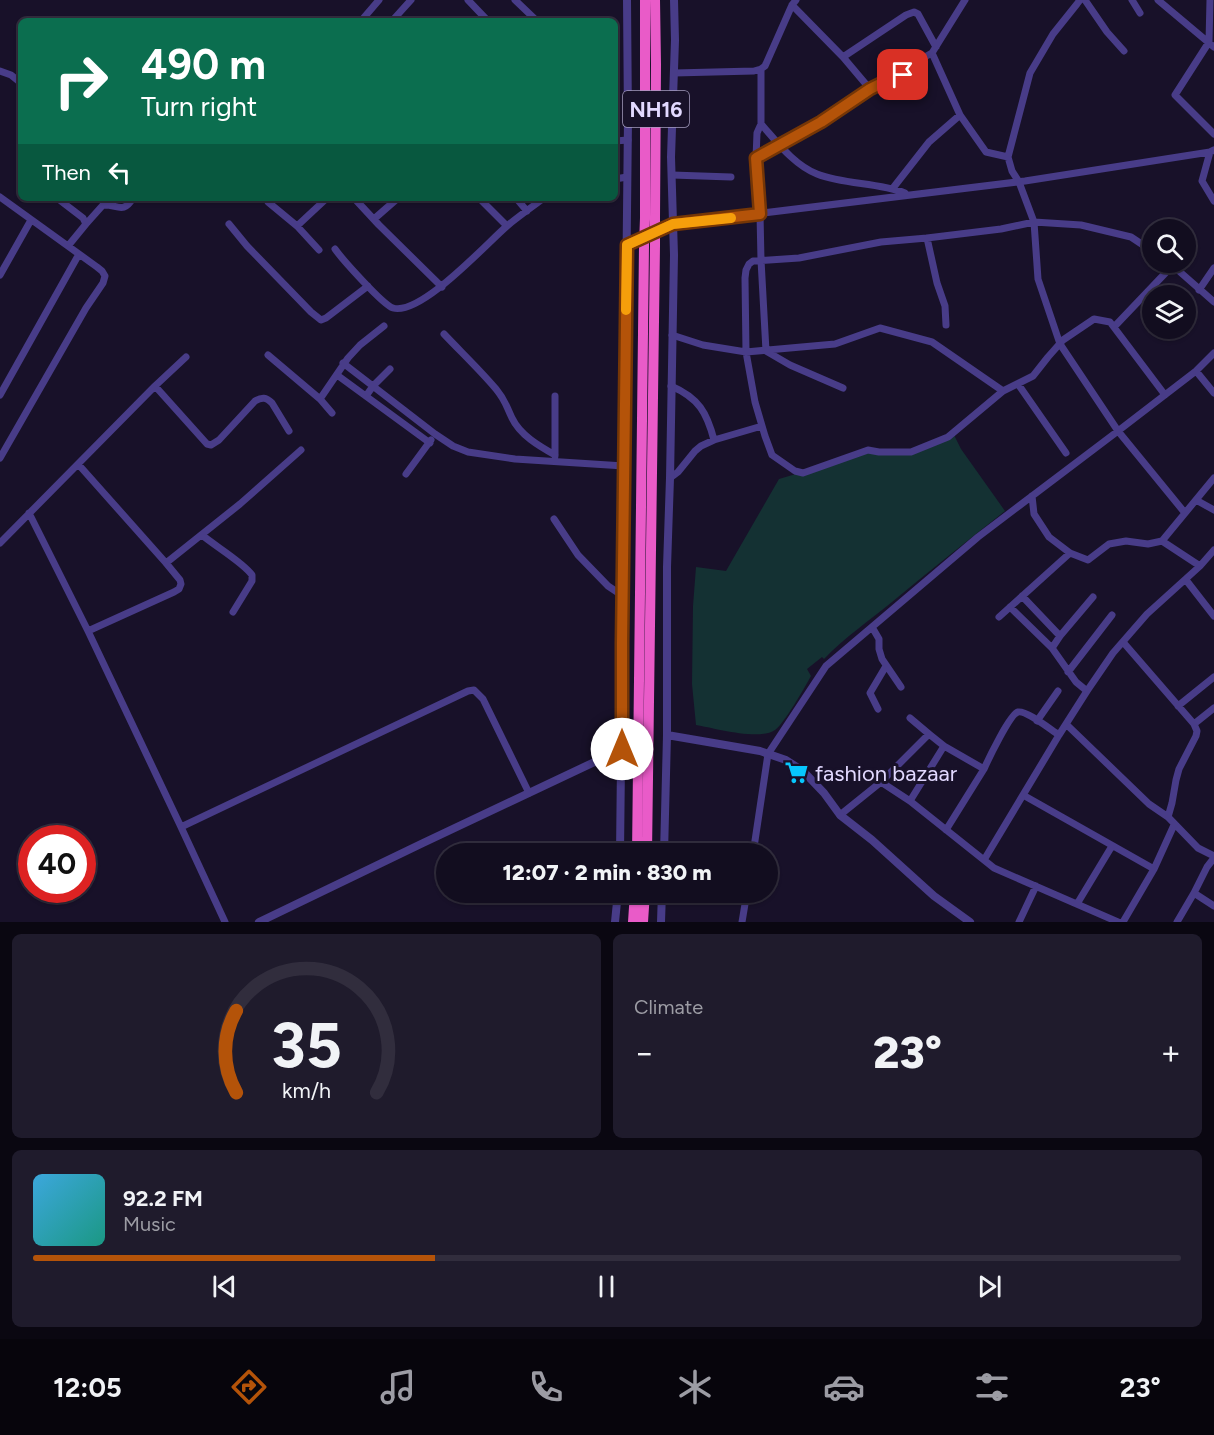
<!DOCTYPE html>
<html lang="en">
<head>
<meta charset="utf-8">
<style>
	:root { --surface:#120d1f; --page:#1f1b2c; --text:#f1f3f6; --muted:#9c9ca4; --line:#312d3d; --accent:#b45309 }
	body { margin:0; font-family:Figtree,sans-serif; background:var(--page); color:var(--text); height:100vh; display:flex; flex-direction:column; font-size:22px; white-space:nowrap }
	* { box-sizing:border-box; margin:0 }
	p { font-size:20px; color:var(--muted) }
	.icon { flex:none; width:33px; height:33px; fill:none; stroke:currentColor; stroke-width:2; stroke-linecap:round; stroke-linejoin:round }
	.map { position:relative; height:922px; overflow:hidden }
	.drawer { display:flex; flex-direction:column; gap:12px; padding:12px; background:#0a0711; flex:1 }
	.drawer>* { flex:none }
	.guide { position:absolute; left:18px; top:18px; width:600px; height:183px; border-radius:9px; box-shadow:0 2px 4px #0004,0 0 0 2px var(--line); background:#0b6e4f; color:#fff; overflow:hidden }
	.buttons { position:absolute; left:1142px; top:219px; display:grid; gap:12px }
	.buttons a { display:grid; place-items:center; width:54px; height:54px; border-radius:50%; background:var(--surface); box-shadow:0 2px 4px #0004,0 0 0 2px var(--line); font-size:30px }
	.speed { position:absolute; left:18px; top:825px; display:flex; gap:12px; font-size:30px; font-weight:700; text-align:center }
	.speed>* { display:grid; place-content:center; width:78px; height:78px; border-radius:50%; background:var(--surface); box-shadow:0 2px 4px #0004,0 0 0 2px var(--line); line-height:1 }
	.speed .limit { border:9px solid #d22; background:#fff; color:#111 }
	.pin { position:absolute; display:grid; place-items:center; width:51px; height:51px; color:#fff; margin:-26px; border-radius:12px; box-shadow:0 3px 9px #0006 }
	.me { position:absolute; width:66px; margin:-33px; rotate:0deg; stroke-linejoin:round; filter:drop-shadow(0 0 4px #0008) }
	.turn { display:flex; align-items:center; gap:21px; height:126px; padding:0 24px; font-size:27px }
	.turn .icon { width:78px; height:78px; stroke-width:2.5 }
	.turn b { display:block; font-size:42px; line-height:51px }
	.then { display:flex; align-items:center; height:57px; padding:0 24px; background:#0003; gap:12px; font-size:22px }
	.big { font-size:45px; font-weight:800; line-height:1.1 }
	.drawer .widget { flex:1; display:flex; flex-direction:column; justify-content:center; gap:9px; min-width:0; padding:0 21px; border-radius:9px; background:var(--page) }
	.drawer .dial { align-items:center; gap:0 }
	.dial svg { height:156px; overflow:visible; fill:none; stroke:var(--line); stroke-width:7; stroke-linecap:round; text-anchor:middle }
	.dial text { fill:var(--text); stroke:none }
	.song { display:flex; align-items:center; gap:18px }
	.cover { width:72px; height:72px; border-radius:9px; background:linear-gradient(135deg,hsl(200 70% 55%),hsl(170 70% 35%)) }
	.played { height:6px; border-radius:3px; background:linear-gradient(90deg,var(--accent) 35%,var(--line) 35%) }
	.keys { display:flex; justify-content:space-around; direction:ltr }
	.heat { display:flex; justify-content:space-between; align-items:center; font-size:33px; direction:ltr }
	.drawer .tiles { flex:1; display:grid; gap:12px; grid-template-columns:1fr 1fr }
	.widget:last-child { grid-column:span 2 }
	.trip { position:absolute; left:436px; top:843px; width:342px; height:60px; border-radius:30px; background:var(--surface); box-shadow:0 2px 4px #0004,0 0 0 2px var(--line); font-weight:800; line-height:60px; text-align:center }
	.dock { display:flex; height:96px; justify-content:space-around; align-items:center; background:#07050c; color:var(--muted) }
	.dock .icon { width:42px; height:42px }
	.dock .on { color:var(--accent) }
	.dock b { font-size:27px; color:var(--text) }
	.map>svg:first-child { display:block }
	.green { fill:#143133 }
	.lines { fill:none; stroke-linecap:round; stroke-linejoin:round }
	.minor { stroke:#483c88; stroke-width:7 }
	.tertiary { stroke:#483c88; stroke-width:8 }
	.trunk { stroke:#e95bc8; stroke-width:10 }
	.trunk-bridge { stroke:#e95bc8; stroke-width:10 }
	.route-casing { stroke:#753606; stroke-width:15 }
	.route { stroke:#b45309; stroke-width:10 }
	.slow { stroke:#f59e0b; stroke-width:10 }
	.labels { text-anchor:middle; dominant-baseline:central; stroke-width:6; stroke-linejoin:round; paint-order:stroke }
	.shield { fill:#181129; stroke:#a59dbf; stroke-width:1.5 }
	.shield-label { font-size:21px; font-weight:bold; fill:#e2d9ff }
	.poi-label { font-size:22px; fill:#e2d9ff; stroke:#181129; text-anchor:start }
</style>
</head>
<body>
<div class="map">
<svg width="1214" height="922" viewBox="0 0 1214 922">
	<rect width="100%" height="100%" fill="#181129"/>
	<path class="green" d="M 954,435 L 961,449 L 1005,511 C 967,541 929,571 892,602 C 869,621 845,637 824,659 L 822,657 L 807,669 L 811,676 C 805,687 784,724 775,730 C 759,741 714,728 696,725 L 692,684 L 693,606 L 696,567 L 726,571 L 779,479 L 870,452 L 914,454 Z"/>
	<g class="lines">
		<path class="minor" d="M 468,0 L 488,21
			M 515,0 L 537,21
			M 1080,0 L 1077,4 L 1053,34 L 1030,73 L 1008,157 L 1012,171 L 1019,182 L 1034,222 L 1038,279 L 1060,344 L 1118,431 L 1185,513
			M 1085,0 L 1107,32 L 1124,51
			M 1132,0 L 1140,13
			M 1158,0 L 1214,47
			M 1210,0 L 1209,42 L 1175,95 L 1214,134
			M 792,5 L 843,57 L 870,89
			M 361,21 L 379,0
			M 392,21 L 411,0
			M 932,53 L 960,115 L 986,152 L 1008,157
			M 843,57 L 906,15 L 914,12 L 918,14 L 936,47
			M 761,69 L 761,124 L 757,133 L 756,158 L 760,214 L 761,260 L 766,351 L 790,365 L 843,388
			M 0,71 L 11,75 L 21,83
			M 674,73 L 754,71 L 761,69 L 765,66 L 792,5 L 796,0
			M 761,124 C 777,142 794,165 817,174 C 845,185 878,182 905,193
			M 615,141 L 628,140
			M 1210,152 L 1202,181 L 1214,201
			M 756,158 L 821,121 L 870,89 L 880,85 L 890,83 L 904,75 L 921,59 L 932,53 L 965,0
			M 672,175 L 731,177
			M 615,179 L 627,177
			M 893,188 L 929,142 L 960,115
			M 0,197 L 97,267 L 102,271 L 105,276 L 103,283 L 86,308 L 0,458
			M 57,198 L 83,218 L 86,224 L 68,246
			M 354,198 L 379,225 L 442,287
			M 479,198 L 507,226
			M 516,198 L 527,211
			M 268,202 L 297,226 L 319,250
			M 374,219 L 398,198
			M 86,224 L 103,205 C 117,204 123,215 133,198
			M 229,224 L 247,246 L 311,312 L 321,320 L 326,318 L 368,286
			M 297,226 L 327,198
			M 927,238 L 937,283 L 945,306 L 946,325
			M 627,245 L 673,224 L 1025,181 L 1210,152 L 1214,150
			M 335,249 C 342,259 383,305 393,308 C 421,316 486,244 507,226 C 519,216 532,207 544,198
			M 1171,264 L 1214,302
			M 0,275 L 31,220
			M 1199,290 L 1214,268
			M 1114,327 L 1173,265
			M 444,334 C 461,352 480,370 496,389 C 506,401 506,406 512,418 C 520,435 539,446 555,455
			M 672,335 L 703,345 L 746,352 L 835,344 L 880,328 L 932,342 L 1003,391 L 1033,376 L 1048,357 L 1063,340 L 1094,319 L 1110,322 L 1165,395
			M 268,355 L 320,399 L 332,413
			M 343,363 L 435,434 L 453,446 L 468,452 L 515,459 L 624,466
			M 1196,371 L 1214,393
			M 337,375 L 430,443
			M 1018,384 L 1066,453
			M 155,386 L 207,444 L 211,445 L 219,440 L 255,401 C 262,397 266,397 272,403 L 289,431
			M 671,386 C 699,398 707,413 714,440
			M 1003,391 L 948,437 L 911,452 L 879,452 L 868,450 L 803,473 L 795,471 L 772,455 L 765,436 L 755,402 L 746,352 L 745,278 L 746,270 L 749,264 L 753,261 L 799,258 L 881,242 L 927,238 L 1001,229 L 1034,222 L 1081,225 L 1131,237 L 1152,251
			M 0,395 L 79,254
			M 366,396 L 373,386 L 390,369
			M 555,396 L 555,456
			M 320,399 L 348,358 L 360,345 L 384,326
			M 78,464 L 166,563 L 180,580 L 181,584 L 179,589 L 174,592 L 88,631
			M 406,474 L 431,440
			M 670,478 L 678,472 L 695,451 L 701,446 L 714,440 L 762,426
			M 1032,496 L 1034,514 L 1049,537 L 1070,553 L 1088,560 L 1109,544 L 1126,541 L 1148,544 L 1162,541 L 1214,478
			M 1196,500 L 1214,510
			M 29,513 L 88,631 L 181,827
			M 554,519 L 578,555 L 608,586 L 623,596
			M 202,535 C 215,546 244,563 252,575 L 252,581 L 233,612
			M 0,543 L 155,386 L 186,357
			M 166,563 L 240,504 L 301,450
			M 1200,566 L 1214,550
			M 1186,580 L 1214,616
			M 1022,596 L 1060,636
			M 1010,607 L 1052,648 L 1076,682 L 1087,691
			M 999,617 L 1070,553
			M 872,627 L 879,639 L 879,649 L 882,659 L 901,687
			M 1123,642 L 1194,724 L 1197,731 L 1196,736 L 1179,769 L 1176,780 L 1172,803 L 1168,817
			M 1052,648 L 1060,636 L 1093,597
			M 1068,672 L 1112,615
			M 1178,706 L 1214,677
			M 878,709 L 870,693 L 886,666
			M 910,718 L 929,734
			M 1037,721 L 1058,691
			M 1066,724 L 1149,804 L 1168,817 L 1198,848 L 1214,856
			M 1194,724 L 1214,708
			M 944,746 L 984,769 L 946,830
			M 984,769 C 988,760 1010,714 1018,712 C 1026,710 1051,730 1059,735
			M 881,782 L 910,801 L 994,868 L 1118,922
			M 1023,795 L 1154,869
			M 840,815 L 881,782 L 929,734 L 944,746 L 910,801
			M 753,854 L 768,754 L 826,666 L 978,537 L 1118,431 L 1196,371 L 1214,353
			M 984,860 L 1059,735 L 1087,691 L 1113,653 L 1147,614 L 1200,566 L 1162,541
			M 1194,893 L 1207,867 L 1214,858
			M 1077,904 L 1112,846
			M 225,922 L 181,827 L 468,691 L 474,690 L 483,699 L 529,793
			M 742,922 L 747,892
			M 1019,922 L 1036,886
			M 1123,922 L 1154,869 L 1174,825
			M 1177,922 L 1194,893 L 1214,906"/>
		<path class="tertiary" d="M 667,735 L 760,751 L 786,760 L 803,771 L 824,793 L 840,815 L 872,840 L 934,896 L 970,922
			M 620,854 L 628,120 L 627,0
			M 664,854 L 667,735 L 667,567 L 670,478 L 674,255 L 671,157 L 675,40 L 674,0
			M 259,922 L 423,843 L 622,749
			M 615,922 L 618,892
			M 661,922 L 662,892"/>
		<path class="trunk" d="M 655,0 L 656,64 L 655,218
			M 645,218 L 645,0
			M 637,854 L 644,246
			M 647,854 L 655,245
			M 633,922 L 635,892
			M 643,922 L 645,892"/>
		<path class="trunk-bridge" d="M 655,245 L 655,218
			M 644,246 L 645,218"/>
	</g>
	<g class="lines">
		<defs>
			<path id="route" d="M 622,749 L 622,643 L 627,245 L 673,224 L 760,214 L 756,158 L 821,122 L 870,89 L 880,84 L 890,83 L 903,75"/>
		</defs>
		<use href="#route" class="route-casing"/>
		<use href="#route" class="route"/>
		<path class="slow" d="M 626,310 L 627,245 L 673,224 L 731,218"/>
	</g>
	<defs>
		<symbol id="supermarket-bare" viewBox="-9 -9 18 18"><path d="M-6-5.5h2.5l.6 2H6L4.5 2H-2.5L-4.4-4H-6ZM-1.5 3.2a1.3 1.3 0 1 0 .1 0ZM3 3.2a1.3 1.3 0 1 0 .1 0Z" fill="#07c7fd" stroke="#181129" stroke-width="2.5" paint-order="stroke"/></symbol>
	</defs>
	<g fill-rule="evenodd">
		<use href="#supermarket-bare" x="780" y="756" width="33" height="33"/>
	</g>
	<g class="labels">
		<rect class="shield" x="623" y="91" width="66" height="36" rx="4.5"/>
		<g class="shield-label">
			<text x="656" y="109">NH16</text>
		</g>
		<g class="poi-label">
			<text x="815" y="773">fashion bazaar</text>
		</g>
	</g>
</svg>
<div class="buttons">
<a><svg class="icon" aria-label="search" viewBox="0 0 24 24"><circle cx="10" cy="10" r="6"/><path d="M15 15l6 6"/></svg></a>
<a><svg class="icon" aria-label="layers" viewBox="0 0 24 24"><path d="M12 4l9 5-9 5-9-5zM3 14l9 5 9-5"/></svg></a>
</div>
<div class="speed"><div class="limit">40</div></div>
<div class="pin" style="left:903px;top:75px;background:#d93025"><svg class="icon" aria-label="arrive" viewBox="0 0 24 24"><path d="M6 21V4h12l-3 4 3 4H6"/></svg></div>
<svg class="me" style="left:622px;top:749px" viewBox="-20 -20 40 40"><circle r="19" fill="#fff"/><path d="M0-13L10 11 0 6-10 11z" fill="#b45309"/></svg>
<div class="trip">12:07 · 2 min · 830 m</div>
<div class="guide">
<div class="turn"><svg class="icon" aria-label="right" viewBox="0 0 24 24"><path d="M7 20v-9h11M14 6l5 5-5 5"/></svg><div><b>490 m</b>Turn right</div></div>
<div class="then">Then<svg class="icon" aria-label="left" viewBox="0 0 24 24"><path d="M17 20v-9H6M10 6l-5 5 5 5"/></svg></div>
</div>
</div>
<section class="drawer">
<div class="tiles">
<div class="widget dial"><svg viewBox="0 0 100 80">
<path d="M14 69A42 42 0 1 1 86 69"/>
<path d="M14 69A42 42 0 0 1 14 27" stroke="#b45309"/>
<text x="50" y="56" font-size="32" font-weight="700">35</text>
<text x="50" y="72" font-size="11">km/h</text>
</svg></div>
<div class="widget"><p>Climate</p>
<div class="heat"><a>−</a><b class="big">23°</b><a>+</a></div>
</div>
<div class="widget">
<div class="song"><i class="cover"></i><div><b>92.2 FM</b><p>Music</p></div></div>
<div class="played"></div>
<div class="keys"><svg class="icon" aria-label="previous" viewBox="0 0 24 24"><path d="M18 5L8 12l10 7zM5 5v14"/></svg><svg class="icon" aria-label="pause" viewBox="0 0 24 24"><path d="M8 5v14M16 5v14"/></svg><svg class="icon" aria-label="next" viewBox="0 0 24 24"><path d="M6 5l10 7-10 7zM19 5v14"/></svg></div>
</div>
</div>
</section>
<nav class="dock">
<b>12:05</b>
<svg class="icon on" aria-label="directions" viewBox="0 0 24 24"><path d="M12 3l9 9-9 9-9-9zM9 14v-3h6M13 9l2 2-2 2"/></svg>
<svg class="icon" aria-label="music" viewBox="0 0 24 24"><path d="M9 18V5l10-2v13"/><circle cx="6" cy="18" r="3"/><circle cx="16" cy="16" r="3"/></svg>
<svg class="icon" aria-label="phone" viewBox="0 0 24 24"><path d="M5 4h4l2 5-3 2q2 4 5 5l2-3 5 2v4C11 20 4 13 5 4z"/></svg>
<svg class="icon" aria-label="climate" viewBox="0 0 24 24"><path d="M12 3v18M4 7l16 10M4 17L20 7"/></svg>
<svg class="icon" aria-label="car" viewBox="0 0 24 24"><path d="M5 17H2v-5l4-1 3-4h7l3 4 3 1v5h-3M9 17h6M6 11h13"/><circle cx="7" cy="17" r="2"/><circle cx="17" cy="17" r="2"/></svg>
<svg class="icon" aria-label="filters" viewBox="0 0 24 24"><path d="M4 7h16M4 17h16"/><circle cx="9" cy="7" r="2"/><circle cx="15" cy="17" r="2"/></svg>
<b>23°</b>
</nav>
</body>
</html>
